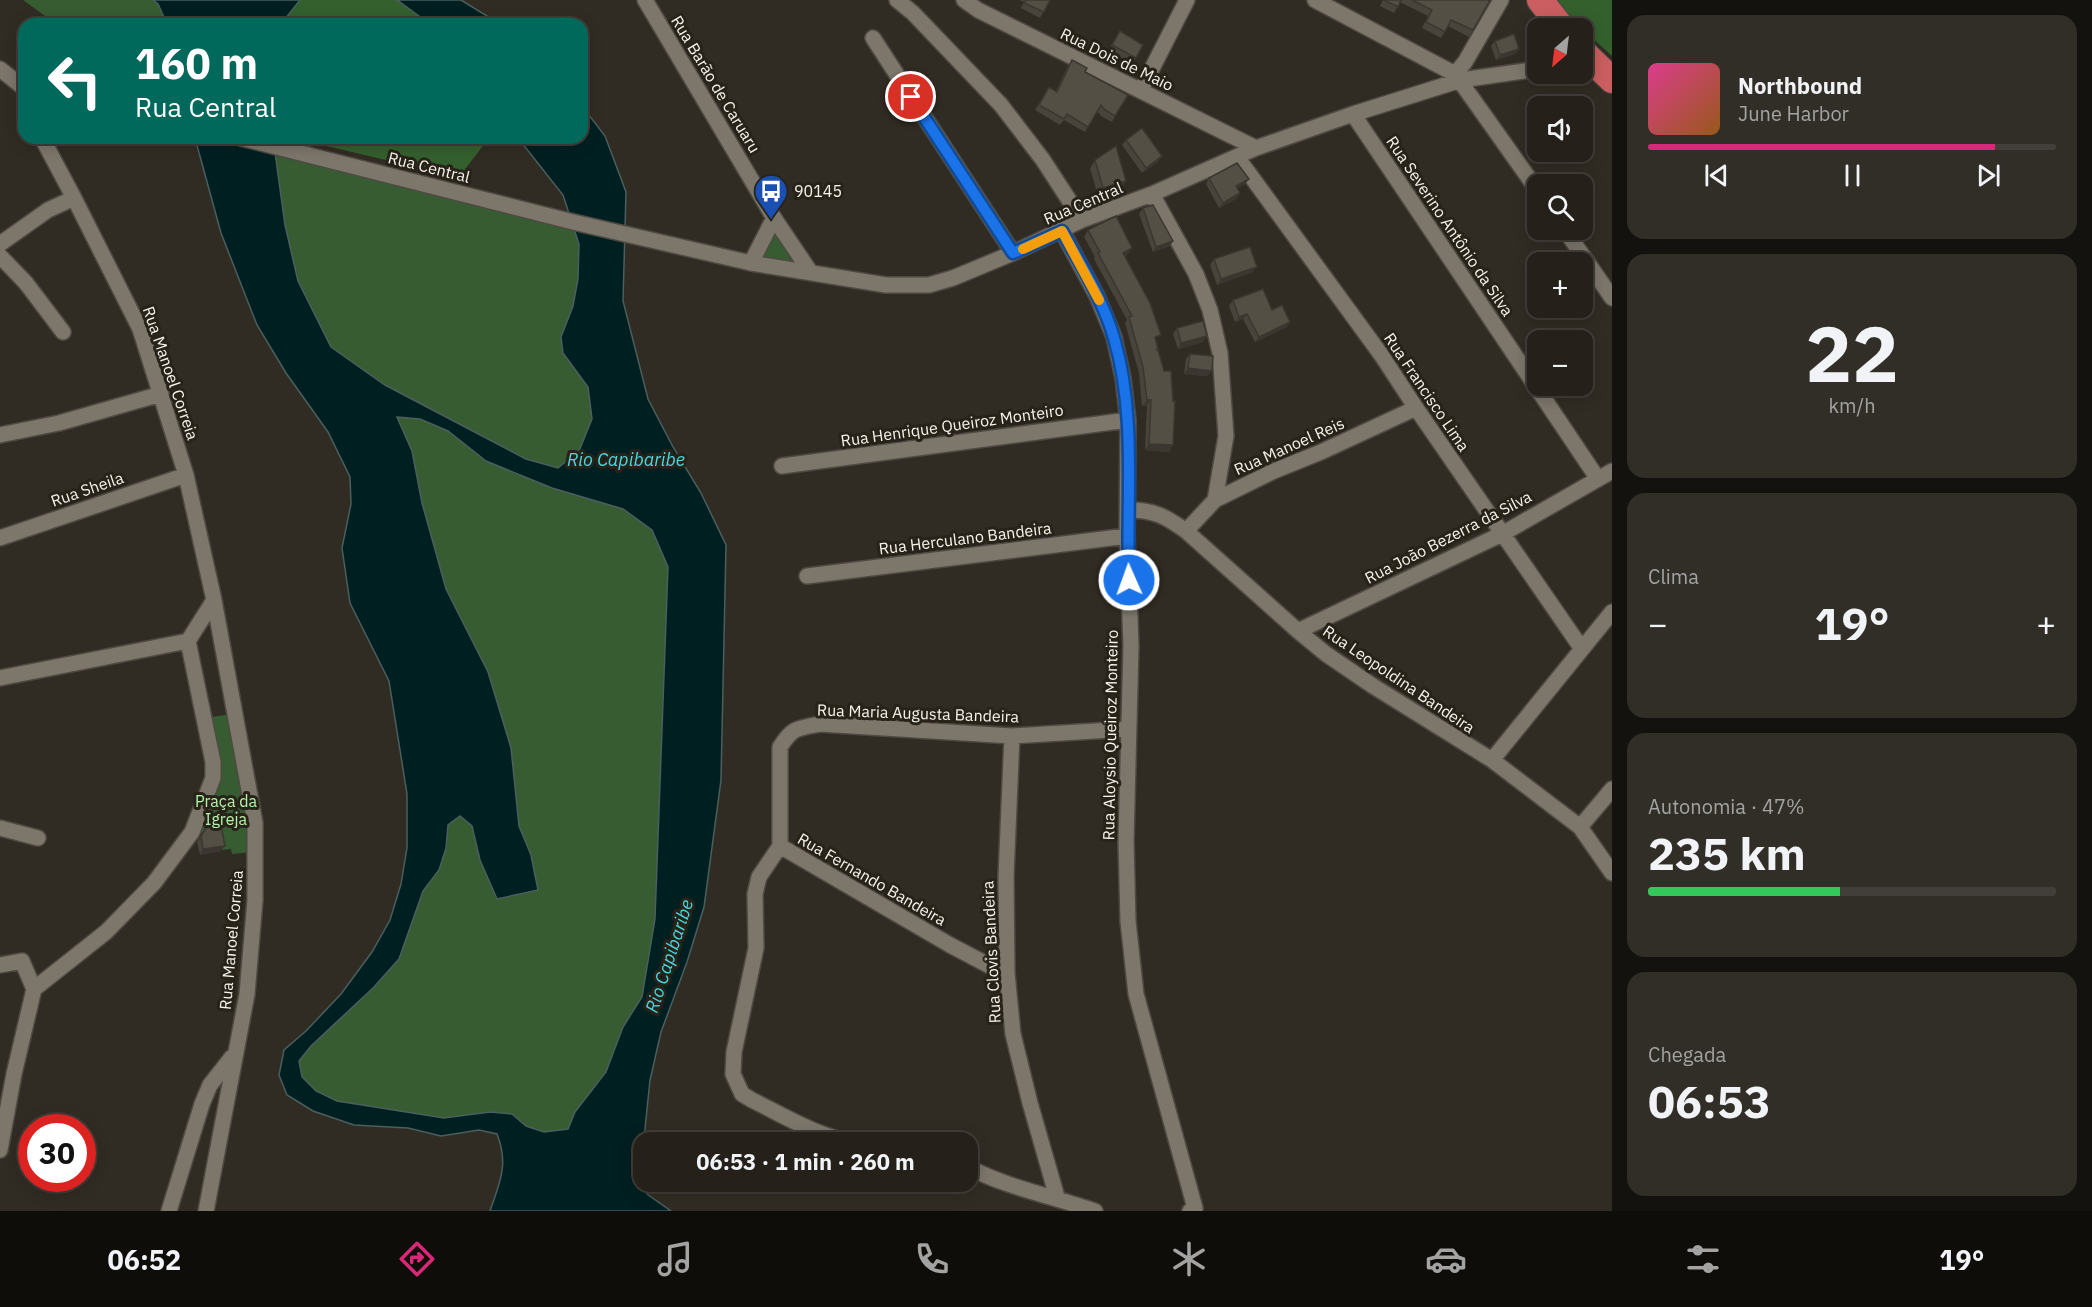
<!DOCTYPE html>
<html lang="pt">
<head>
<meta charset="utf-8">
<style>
	:root { --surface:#25211a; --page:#312e27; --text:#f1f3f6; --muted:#a3a3a2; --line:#423e39; --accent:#db2777 }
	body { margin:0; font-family:"IBM Plex Sans",sans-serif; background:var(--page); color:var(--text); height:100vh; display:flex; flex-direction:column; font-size:22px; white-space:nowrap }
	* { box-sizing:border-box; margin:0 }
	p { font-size:20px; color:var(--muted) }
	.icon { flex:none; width:33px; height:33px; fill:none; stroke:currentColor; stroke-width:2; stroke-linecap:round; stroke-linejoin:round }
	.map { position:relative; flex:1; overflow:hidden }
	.sheet { display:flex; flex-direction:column; gap:15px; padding:15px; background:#14120e; width:480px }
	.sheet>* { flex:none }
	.banner { position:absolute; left:18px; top:18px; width:570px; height:126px; border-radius:18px; box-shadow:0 3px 15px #0003,0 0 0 2px var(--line); background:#00695c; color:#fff; overflow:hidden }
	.needle { width:39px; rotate:208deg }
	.fabs { position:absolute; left:1527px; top:18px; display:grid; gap:12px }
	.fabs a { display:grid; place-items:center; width:66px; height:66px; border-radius:12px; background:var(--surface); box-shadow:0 3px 15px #0003,0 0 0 2px var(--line); font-size:30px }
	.speed { position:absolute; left:18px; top:1114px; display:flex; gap:12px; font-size:30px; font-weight:700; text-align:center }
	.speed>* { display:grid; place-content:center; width:78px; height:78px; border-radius:50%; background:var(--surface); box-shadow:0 3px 15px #0003,0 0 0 2px var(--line); line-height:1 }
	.speed .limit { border:9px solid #d22; background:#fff; color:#111 }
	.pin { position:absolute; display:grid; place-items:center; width:51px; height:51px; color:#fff; margin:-26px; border:3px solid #fff; border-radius:50%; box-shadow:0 2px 6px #0007 }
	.me { position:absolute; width:66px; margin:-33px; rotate:358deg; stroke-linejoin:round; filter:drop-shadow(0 0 4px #0008) }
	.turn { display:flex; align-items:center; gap:21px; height:126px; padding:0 18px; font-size:27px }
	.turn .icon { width:78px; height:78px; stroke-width:2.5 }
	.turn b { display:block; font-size:42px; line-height:51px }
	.big { font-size:45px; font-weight:800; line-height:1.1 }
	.sheet .widget { flex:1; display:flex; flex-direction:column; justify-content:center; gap:9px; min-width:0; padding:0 21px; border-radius:18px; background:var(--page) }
	.sheet .dial { align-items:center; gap:0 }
	.dial b { font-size:78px; line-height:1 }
	.song { display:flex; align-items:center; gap:18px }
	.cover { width:72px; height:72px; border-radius:9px; background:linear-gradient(135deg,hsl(330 70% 55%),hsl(30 70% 35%)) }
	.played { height:6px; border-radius:3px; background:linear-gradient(90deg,var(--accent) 85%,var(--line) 85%) }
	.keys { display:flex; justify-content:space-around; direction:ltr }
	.heat { display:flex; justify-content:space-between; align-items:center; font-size:33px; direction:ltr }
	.charge { height:9px; border-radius:4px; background:linear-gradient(90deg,#34c759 47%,var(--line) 0) }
	.trip { position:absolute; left:633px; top:1132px; width:345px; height:60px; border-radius:18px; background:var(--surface); box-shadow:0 3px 15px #0003,0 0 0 2px var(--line); font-weight:800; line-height:60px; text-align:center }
	.tab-bar { display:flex; height:96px; justify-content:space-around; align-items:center; background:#0f0d0a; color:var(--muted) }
	.tab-bar .icon { width:42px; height:42px }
	.tab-bar .current { color:var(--accent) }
	.tab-bar b { font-size:27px; color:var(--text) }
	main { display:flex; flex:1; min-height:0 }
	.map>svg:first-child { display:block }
	.green { fill:#375c32 }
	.forest { fill:#34602e }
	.water { fill:#001f21; stroke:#4a5f5e; stroke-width:1.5; fill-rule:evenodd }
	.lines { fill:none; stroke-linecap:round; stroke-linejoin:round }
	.minor-casing { stroke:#4e4a42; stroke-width:18 }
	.trunk-casing { stroke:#4e4a42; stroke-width:28 }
	.minor { stroke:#7c766b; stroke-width:15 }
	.trunk { stroke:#ca5e60; stroke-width:26 }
	.wall { fill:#48443b }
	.shaded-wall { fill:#3b3730 }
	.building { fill:#544f45; stroke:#3b3730; stroke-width:1.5 }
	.route-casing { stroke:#114b97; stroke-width:15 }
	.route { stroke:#1a73e8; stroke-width:10 }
	.slow { stroke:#f59e0b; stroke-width:10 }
	.labels { text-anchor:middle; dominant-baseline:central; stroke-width:6; stroke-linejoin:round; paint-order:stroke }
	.street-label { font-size:16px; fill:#f6f3ed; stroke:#272319 }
	.poi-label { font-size:16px; fill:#f6f3ed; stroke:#272319; text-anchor:start }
	.park-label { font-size:16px; fill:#b2f5a9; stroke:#272319 }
	.water-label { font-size:18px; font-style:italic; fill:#47dae3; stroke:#272319 }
</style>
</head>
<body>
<main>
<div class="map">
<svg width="1612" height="1211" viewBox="0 0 1612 1211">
	<rect width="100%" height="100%" fill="#312c23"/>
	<path class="green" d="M 23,0 L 153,0 L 158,4 L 167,24 L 56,24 Z
		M 275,155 L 574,229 L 579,244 L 578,279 L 573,306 L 561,337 L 563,353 L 588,387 L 592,419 L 579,451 L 558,468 L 526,459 L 385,385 L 331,347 L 298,282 L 285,225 Z
		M 777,230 L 793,263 L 760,256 Z
		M 396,417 L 420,419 L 448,431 L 486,461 L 552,488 L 623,509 L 652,530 L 668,567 L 655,919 L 642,997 L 623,1027 L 606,1072 L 575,1112 L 568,1129 L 544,1132 L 526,1126 L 512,1114 L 490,1112 L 444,1119 L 337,1101 L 316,1091 L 302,1077 L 299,1061 L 311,1046 L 373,988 L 399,959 L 423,891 L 439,870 L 446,848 L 448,825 L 460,816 L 472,826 L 480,860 L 531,855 L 519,826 L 511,748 L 488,672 L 446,589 L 422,503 L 412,451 Z
		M 233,714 L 252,852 L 232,854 L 231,849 L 221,850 L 217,831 L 196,834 L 206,802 L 211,717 Z"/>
	<path class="forest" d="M 300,0 L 397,0 L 430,24 L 281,24 Z
		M 1555,0 L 1612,0 L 1612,56 L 1560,9 Z
		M 292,138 L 489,138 L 459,177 Z"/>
	<path class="water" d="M 153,0 L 300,0 L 281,24 L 167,24 L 158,4 Z
		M 397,0 L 461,0 L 500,24 L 430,24 Z
		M 582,106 L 605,136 L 626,192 L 623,301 L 648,399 L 673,447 L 701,493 L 726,545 L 721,780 L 704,907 L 687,962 L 661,1032 L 650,1080 L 643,1148 L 644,1182 L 646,1182 L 647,1194 L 671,1211 L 490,1211 C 500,1182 509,1164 497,1134 L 479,1130 L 441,1136 L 408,1128 L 354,1125 L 313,1111 L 287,1095 L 279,1075 L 284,1050 L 306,1031 L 341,994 L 372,952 L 390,920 L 401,884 L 407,848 L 407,794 L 389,681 L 350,603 L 342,548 L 351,504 L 350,477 L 328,432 L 286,373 L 257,325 L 221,233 L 195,138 L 273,138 L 285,225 L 298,281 L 331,347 L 385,385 L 526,459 L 558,468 L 579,451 L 592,419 L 588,387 L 563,353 L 561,337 L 573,306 L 578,279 L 579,244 L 563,195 L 518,138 L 582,138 ZM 397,417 L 420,419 L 448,431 L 486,461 L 552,488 L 623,509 L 652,530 L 668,567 L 655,919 L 642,997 L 623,1027 L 606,1072 L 575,1112 L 568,1129 L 544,1132 L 526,1126 L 512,1114 L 490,1112 L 444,1118 L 337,1101 L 316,1091 L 302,1077 L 299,1061 L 311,1046 L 373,988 L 399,959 L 423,891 L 439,870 L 446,848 L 448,825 L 460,816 L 472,826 L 480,860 L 497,899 L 538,890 L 531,855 L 519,826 L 511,748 L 488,672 L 446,589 L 422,503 L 412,451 Z"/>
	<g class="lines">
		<defs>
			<path id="minor" d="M 645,0 L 774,218 L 811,273
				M 897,0 L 913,13 L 1001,105 L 1043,160 L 1082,220
				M 964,0 L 978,10 L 1256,148
				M 1315,0 L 1455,74 L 1538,191
				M 873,38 L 1013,253
				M 0,69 L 24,88
				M 1455,74 L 1465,62 L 1501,0
				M 1141,90 L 1187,0
				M 1353,114 L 1598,479
				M 42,138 L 74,198 L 140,329 L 186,475 L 214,600 L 188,641
				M 241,138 L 573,222 L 751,263 L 886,285 L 929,285 L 953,278 L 1013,253 L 1082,220 L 1152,194 L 1256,148 L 1353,114 L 1461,80 L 1538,69
				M 1237,157 L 1382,356 L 1416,408 L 1582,649
				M 1152,194 L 1196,274 L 1210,310 L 1220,353 L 1226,436 L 1215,500
				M 1565,230 L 1612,298
				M 1062,231 L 1097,296 L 1114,337 L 1123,378 L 1128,420 L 1127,536 L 1131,646 L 1126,841 L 1128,921 L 1136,994 L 1195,1208 L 1190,1211
				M 0,244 L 48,210 L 74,198
				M 0,256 L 26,283 L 63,332
				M 751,263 L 774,218
				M 0,435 L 59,423 L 161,394
				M 782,466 L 1128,420
				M 1128,510 C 1154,510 1165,516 1186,531 L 1298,631 L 1326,654 L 1373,686 L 1492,760 L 1580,827 L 1612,873
				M 1186,531 L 1215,500 L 1274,471 L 1321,452 L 1416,408
				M 0,538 L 186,475
				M 807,576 L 1127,536
				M 1298,631 L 1502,534 L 1612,471
				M 0,678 L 188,641
				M 1012,736 L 1006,876 L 1007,973 L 1013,1034 L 1030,1103 L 1057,1197
				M 1492,760 L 1612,612
				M 1580,827 L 1612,789
				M 0,828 L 38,838
				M 780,846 L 780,747 C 793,727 798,728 820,724 L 1012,736 L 1128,729
				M 780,846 L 759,877 L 755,894 L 756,948 L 734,1052 L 733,1074 L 742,1094 L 752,1100 C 786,1117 820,1138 858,1143
				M 780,846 L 950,945 L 990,966 L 1007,973
				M 0,965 L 22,961 L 34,989
				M 0,1150 L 14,1074 L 34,989 L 106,932 L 154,883 L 192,832 L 213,778 L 213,762 L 188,641
				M 968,1167 C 1008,1188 1052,1196 1095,1211
				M 169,1211 L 202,1104 L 210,1085 L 232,1057
				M 206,1211 L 247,994 L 255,900 L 255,823 L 214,600"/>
			<path id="trunk" d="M 1540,0 L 1562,28
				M 1582,51 L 1612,80"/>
		</defs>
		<use href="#minor" class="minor-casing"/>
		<use href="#trunk" class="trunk-casing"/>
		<use href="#minor" class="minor"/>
		<use href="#trunk" class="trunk"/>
	</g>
	<path class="wall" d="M 1019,0 L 1050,0 L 1040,18 L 1021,8 L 1024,2 Z
		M 1383,0 L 1490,0 L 1469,37 L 1448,26 L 1441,38 L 1422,28 L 1428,16 L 1400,2 L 1394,13 L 1380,6 Z
		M 1120,31 L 1136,58 L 1132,64 L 1109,50 Z
		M 1495,41 L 1515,54 L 1496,60 L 1491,46 Z
		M 1072,60 L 1085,72 L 1115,116 L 1112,122 L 1101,116 L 1097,111 L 1085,132 L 1064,120 L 1060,125 L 1035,110 L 1049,87 L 1056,91 L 1068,66 Z
		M 1126,140 L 1158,162 L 1142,173 L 1122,145 Z
		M 1095,160 L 1126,181 L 1121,189 L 1098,196 L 1090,168 Z
		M 1209,178 L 1249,179 L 1245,184 L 1237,188 L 1240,193 L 1236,199 L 1219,208 L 1206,184 Z
		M 1143,208 L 1170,246 L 1153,252 L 1139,214 Z
		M 1088,230 L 1128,254 L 1125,256 L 1156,341 L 1173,445 L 1169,452 L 1145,450 L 1147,406 L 1142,406 L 1139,373 L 1125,323 L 1127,320 L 1094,259 L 1095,257 L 1084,237 Z
		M 1214,259 L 1253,272 L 1217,285 L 1210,265 Z
		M 1233,300 L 1272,310 L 1290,322 L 1287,327 L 1255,342 L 1243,319 L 1235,322 L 1229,306 Z
		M 1177,328 L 1203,342 L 1178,349 L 1173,334 Z
		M 1190,354 L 1208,376 L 1184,374 L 1186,359 Z
		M 206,828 L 221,851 L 200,855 L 197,842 Z"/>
	<path class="shaded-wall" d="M 1519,49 L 1515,54 L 1496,60 L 1500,55 Z
		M 1162,156 L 1158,162 L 1142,173 L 1146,168 Z
		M 1249,179 L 1245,184 L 1232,191 L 1236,186 Z
		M 1126,181 L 1121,189 L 1098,196 L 1103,188 Z
		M 1240,193 L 1236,199 L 1219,208 L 1223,203 Z
		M 1173,241 L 1170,246 L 1153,252 L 1156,247 Z
		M 1132,248 L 1128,254 L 1119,259 L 1123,253 Z
		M 1257,267 L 1253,272 L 1217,285 L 1221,279 Z
		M 1247,314 L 1243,319 L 1235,322 L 1239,317 Z
		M 1290,322 L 1287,327 L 1255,342 L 1259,337 Z
		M 1207,336 L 1203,342 L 1178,349 L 1181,343 Z
		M 1188,368 L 1212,371 L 1208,376 L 1184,374 Z
		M 1147,400 L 1151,400 L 1147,406 L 1142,406 Z
		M 1149,444 L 1173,445 L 1169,452 L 1145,450 Z
		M 225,846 L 221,851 L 200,855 L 203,849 Z"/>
	<path class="building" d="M 1026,0 L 1050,0 L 1044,12 L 1024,3 Z
		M 1384,0 L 1401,0 L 1398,7 Z
		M 1412,0 L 1490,0 L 1473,30 L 1451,20 L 1445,32 L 1426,22 L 1432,10 Z
		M 1120,31 L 1143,45 L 1136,58 L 1112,45 Z
		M 1514,34 L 1519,49 L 1500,55 L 1495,41 Z
		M 1072,60 L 1087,68 L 1085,72 L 1128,95 L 1115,116 L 1105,110 L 1101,105 L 1088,127 L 1067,114 L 1064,119 L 1039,105 L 1049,87 L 1057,92 Z
		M 1142,128 L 1162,156 L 1146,168 L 1126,140 Z
		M 1116,146 L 1126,181 L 1103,188 L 1095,160 Z
		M 1237,163 L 1249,179 L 1236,186 L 1240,193 L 1223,203 L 1209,178 Z
		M 1153,205 L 1173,241 L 1156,247 L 1143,208 Z
		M 1116,216 L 1132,248 L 1123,253 L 1150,303 L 1161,335 L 1155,337 L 1158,349 L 1156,350 L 1158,350 L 1164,371 L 1171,371 L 1173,401 L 1175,401 L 1173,445 L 1149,444 L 1151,400 L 1147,400 L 1143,367 L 1129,317 L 1132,316 L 1098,253 L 1100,252 L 1088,230 Z
		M 1250,247 L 1257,267 L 1221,279 L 1214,259 Z
		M 1263,289 L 1272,310 L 1282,305 L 1290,322 L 1259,337 L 1247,314 L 1239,317 L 1233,300 Z
		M 1203,321 L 1207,336 L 1181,343 L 1177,328 Z
		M 1190,354 L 1213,356 L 1212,371 L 1188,368 Z
		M 221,825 L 225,846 L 203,849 L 201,836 L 206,828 Z"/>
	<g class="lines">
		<defs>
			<path id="route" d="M 911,97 L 1013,253 L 1062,231 C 1081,265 1103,300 1114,338 C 1137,416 1126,500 1129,580"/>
		</defs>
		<use href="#route" class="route-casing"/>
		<use href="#route" class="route"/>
		<path class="slow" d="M 1023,249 L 1062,231 L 1099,300"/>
	</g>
	<defs>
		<symbol id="bus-pin" viewBox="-11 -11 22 30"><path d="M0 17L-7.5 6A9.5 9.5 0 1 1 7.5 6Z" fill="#1a4fb4" stroke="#272319"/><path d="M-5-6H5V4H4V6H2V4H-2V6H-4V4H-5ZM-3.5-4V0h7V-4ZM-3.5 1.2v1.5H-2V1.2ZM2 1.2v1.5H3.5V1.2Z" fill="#fff"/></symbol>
	</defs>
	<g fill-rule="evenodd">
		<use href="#bus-pin" x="752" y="172" width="38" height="52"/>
	</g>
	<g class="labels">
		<g class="street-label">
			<text transform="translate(1117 59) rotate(26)">Rua Dois de Maio</text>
			<text transform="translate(716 84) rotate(59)">Rua Barão de Caruaru</text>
			<text transform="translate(429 167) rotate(14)">Rua Central</text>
			<text transform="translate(1083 203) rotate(-23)">Rua Central</text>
			<text transform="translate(1450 226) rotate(56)">Rua Severino Antônio da Silva</text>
			<text transform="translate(171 373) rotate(71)">Rua Manoel Correia</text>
			<text transform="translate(1427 392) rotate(56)">Rua Francisco Lima</text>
			<text transform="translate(952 425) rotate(-8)">Rua Henrique Queiroz Monteiro</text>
			<text transform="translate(1289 446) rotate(-24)">Rua Manoel Reis</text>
			<text transform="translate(87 489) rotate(-19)">Rua Sheila</text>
			<text transform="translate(1448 537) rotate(-27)">Rua João Bezerra da Silva</text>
			<text transform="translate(965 538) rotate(-7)">Rua Herculano Bandeira</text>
			<text transform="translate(1399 679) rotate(34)">Rua Leopoldina Bandeira</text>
			<text transform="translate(918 713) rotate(2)">Rua Maria Augusta Bandeira</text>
			<text transform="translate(1110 735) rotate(-89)">Rua Aloysio Queiroz Monteiro</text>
			<text transform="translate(872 879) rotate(30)">Rua Fernando Bandeira</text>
			<text transform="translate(231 940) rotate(-85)">Rua Manoel Correia</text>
			<text transform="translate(991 952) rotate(-93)">Rua Clovis Bandeira</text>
		</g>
		<g class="poi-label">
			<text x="794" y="191">90145</text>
		</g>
		<g class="park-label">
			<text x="226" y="801">Praça da<tspan x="226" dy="18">Igreja</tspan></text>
		</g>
		<g class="water-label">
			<text x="626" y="459">Rio Capibaribe</text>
			<text transform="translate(669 956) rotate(-72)">Rio Capibaribe</text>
		</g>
	</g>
</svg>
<div class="fabs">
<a><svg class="needle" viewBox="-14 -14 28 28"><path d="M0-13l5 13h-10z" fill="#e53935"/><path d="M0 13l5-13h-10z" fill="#a3a3a2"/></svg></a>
<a><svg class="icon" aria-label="sound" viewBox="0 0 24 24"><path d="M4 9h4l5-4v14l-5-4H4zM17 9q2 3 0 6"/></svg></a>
<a><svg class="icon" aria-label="search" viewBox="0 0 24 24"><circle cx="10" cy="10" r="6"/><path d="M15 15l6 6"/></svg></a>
<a>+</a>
<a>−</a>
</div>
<div class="speed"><div class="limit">30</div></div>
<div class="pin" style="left:911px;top:97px;background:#d93025"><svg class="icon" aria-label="arrive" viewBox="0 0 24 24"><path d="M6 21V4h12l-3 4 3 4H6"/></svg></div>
<svg class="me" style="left:1129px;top:580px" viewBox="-20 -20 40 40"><circle r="17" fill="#1a73e8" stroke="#fff" stroke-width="3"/><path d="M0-11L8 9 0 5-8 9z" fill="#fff"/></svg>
<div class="trip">06:53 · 1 min · 260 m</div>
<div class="banner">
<div class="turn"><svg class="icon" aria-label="left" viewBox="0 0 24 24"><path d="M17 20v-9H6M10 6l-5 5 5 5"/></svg><div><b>160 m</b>Rua Central</div></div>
</div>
</div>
<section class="sheet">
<div class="widget">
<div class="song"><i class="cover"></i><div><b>Northbound</b><p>June Harbor</p></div></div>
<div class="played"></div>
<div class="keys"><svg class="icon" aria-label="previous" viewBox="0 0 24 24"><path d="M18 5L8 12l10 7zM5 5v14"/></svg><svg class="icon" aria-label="pause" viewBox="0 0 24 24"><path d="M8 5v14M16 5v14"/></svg><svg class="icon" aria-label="next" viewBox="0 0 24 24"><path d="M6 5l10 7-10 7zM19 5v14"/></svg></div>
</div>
<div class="widget dial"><b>22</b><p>km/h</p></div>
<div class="widget"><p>Clima</p>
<div class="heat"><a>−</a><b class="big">19°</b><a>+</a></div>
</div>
<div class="widget"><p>Autonomia · 47%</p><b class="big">235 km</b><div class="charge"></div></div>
<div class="widget"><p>Chegada</p><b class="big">06:53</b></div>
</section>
</main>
<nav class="tab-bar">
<b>06:52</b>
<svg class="icon current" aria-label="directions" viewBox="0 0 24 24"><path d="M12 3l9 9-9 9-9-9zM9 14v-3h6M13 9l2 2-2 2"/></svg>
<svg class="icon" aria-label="music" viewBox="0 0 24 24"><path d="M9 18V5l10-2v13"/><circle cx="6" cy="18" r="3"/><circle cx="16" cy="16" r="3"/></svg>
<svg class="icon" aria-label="phone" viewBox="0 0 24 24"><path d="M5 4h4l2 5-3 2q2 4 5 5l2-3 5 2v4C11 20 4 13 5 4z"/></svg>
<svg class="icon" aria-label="climate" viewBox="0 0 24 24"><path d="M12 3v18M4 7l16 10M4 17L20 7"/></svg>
<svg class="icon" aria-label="car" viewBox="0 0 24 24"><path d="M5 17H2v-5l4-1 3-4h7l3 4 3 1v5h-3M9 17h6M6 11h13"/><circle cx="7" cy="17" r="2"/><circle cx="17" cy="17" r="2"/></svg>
<svg class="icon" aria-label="filters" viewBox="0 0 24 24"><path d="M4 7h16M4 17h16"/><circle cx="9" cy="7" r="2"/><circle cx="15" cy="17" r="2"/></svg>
<b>19°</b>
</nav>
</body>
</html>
